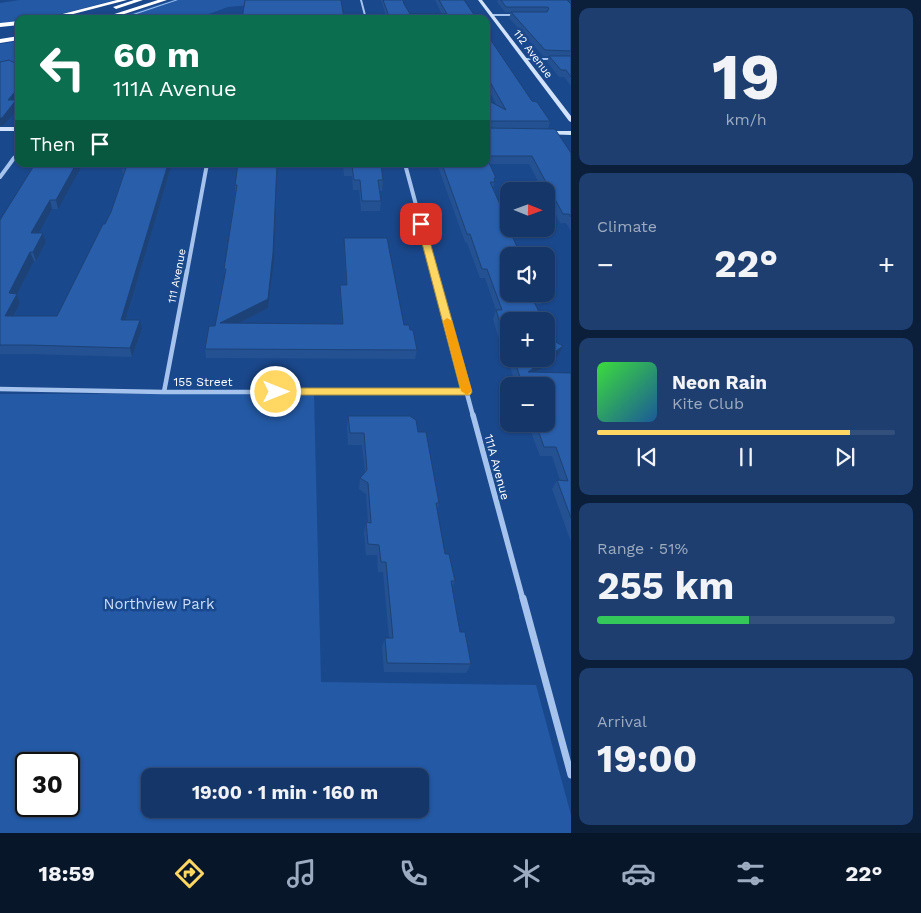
<!DOCTYPE html>
<html lang="en">
<head>
<meta charset="utf-8">
<style>
	:root { --surface:#143669; --page:#1d3e6f; --text:#f1f3f6; --muted:#9dabc0; --line:#33507d; --accent:#ffd762 }
	body { margin:0; font-family:"Work Sans",sans-serif; background:var(--page); color:var(--text); height:100vh; display:flex; flex-direction:column; font-size:19px; white-space:nowrap }
	* { box-sizing:border-box; margin:0 }
	p { font-size:16px; color:var(--muted) }
	.icon { flex:none; width:28px; height:28px; fill:none; stroke:currentColor; stroke-width:2; stroke-linecap:round; stroke-linejoin:round }
	.map { position:relative; flex:1; overflow:hidden }
	.side { display:flex; flex-direction:column; gap:8px; padding:8px; background:#0b1e3a; width:350px }
	.side>* { flex:none }
	.banner { position:absolute; left:15px; top:15px; width:475px; height:152px; border-radius:10px; box-shadow:0 1px 4px #0004,0 0 0 1px var(--line); background:#0b6e4f; color:#fff; overflow:hidden }
	.needle { width:32px; rotate:91deg }
	.controls { position:absolute; left:500px; top:182px; display:grid; gap:10px }
	.controls a { display:grid; place-items:center; width:55px; height:55px; border-radius:10px; background:var(--surface); box-shadow:0 1px 4px #0004,0 0 0 1px var(--line); font-size:25px }
	.speed { position:absolute; left:15px; top:752px; display:flex; gap:10px; font-size:25px; font-weight:700; text-align:center }
	.speed>* { display:grid; place-content:center; width:65px; height:65px; border-radius:50%; background:var(--surface); box-shadow:0 1px 4px #0004,0 0 0 1px var(--line); line-height:1 }
	.speed .limit { border:2px solid #111; border-radius:8px; background:#fff; color:#111 }
	.pin { position:absolute; display:grid; place-items:center; width:42px; height:42px; color:#fff; margin:-21px; border-radius:10px; box-shadow:0 2px 8px #0006 }
	.me { position:absolute; width:55px; margin:-28px; rotate:90deg; stroke-linejoin:round; filter:drop-shadow(0 0 4px #0008) }
	.turn { display:flex; align-items:center; gap:18px; height:105px; padding:0 15px; font-size:22px }
	.turn .icon { width:65px; height:65px; stroke-width:2.5 }
	.turn b { display:block; font-size:35px; line-height:42px }
	.then { display:flex; align-items:center; height:48px; padding:0 15px; background:#0003; gap:10px; font-size:19px }
	.big { font-size:38px; font-weight:700; line-height:1.1 }
	.side .tile { flex:1; display:flex; flex-direction:column; justify-content:center; gap:8px; min-width:0; padding:0 18px; border-radius:10px; background:var(--page) }
	.side .dial { align-items:center; gap:0 }
	.dial b { font-size:65px; line-height:1 }
	.song { display:flex; align-items:center; gap:15px }
	.cover { width:60px; height:60px; border-radius:8px; background:linear-gradient(135deg,hsl(120 70% 55%),hsl(210 70% 35%)) }
	.played { height:5px; border-radius:2px; background:linear-gradient(90deg,var(--accent) 85%,var(--line) 85%) }
	.keys { display:flex; justify-content:space-around; direction:ltr }
	.heat { display:flex; justify-content:space-between; align-items:center; font-size:28px; direction:ltr }
	.charge { height:8px; border-radius:4px; background:linear-gradient(90deg,#34c759 51%,var(--line) 0) }
	.trip { position:absolute; left:141px; top:768px; width:288px; height:50px; border-radius:10px; background:var(--surface); box-shadow:0 1px 4px #0004,0 0 0 1px var(--line); font-weight:700; line-height:50px; text-align:center }
	.dock { display:flex; height:80px; justify-content:space-around; align-items:center; background:#08162a; color:var(--muted) }
	.dock .icon { width:35px; height:35px }
	.dock .selected { color:var(--accent) }
	.dock b { font-size:22px; color:var(--text) }
	main { display:flex; flex:1; min-height:0 }
	.map>svg:first-child { display:block }
	.green { fill:#2359a5; fill-rule:evenodd }
	.lines { fill:none; stroke-linecap:round; stroke-linejoin:round }
	.stream { fill:#98bef0; fill-rule:evenodd }
	.street-far5 { stroke:#a5c3ed; stroke-width:2 }
	.street-far4 { stroke:#a5c3ed; stroke-width:2.5 }
	.street-far3 { stroke:#a5c3ed; stroke-width:4 }
	.street-far2 { stroke:#a5c3ed; stroke-width:4.5 }
	.street-far1 { stroke:#a5c3ed; stroke-width:5.5 }
	.street { stroke:#a5c3ed; stroke-width:7 }
	.secondary { fill:#d2e2fa; fill-rule:evenodd }
	.highway { fill:#fff; fill-rule:evenodd }
	.wall { fill:#235192 }
	.shaded-wall { fill:#1d4277 }
	.building { fill:#295eaa; stroke:#1d4277 }
	.route { fill:#ffd762; stroke:#a68c40 }
	.slow { fill:#f59e0b }
	.labels { text-anchor:middle; dominant-baseline:central; stroke-width:5; stroke-linejoin:round; paint-order:stroke }
	.far-street-label { font-size:11px; fill:#fff; stroke:#1a488c }
	.street-label { font-size:12px; fill:#fff; stroke:#1a488c }
	.near-park-label { font-size:15px; fill:#cbdffa; stroke:#1a488c }
</style>
</head>
<body>
<main>
<div class="map">
<svg width="571" height="833" viewBox="0 0 571 833">
	<rect width="100%" height="100%" fill="#1a488c"/>
	<path class="green" d="M 20,0 L 116,0 C 84,7 52,19 19,19 L 19,21 L 0,23 L 0,3 Z
		M 173,0 L 305,0 L 228,7 L 195,19 L 113,19 Z
		M 19,41 L 19,61 L 0,65 L 0,44 Z
		M 0,394 L 314,394 L 321,682 L 536,685 L 571,815 L 571,833 L 0,833 ZM 26,764 L 69,764 L 69,806 L 26,806 ZM 150,776 L 420,776 L 420,809 L 150,809 Z"/>
	<g class="lines">
		<path class="stream" d="M 175,0 L 178,0 L 122,19 L 118,19 Z"/>
		<path class="street-far5" d="M 361,0 L 366,19
			M 491,15 L 516,15
			M 524,59 L 554,59"/>
		<path class="street-far4" d="M 13,159 L 19,150"/>
		<path class="street-far3" d="M 405,164 L 434,272
			M 0,177 L 14,158
			M 187,272 L 207,164"/>
		<path class="street-far2" d="M 434,271 L 473,416
			M 0,389 L 164,392 L 467,392
			M 164,392 L 187,271"/>
		<path class="street-far1" d="M 473,415 L 523,600"/>
		<path class="street" d="M 523,598 L 571,775"/>
		<path class="secondary" d="M 478,0 L 482,0 L 571,116 L 571,122 L 569,121 Z
			M 0,127 L 19,127 L 19,131 L 0,131 Z
			M 545,131 L 571,131 L 571,135 L 543,134 L 542,133 Z"/>
		<path class="highway" d="M 117,0 L 127,0 L 54,19 L 43,19 Z
			M 134,0 L 143,0 L 116,9 L 113,7 Z
			M 158,0 L 167,0 L 109,19 L 99,19 Z
			M 19,21 L 19,25 L 0,27 L 0,23 Z
			M 19,36 L 19,40 L 0,43 L 0,39 Z"/>
	</g>
	<path class="wall" d="M 381,0 L 403,0 L 404,4 L 410,14 L 442,14 L 435,0 L 464,0 L 477,19 L 387,19 Z
		M 498,0 L 567,0 L 571,4 L 571,86 L 564,77 L 559,77 L 547,62 L 549,56 L 543,56 L 509,18 L 511,12 L 545,12 L 505,12 L 497,2 Z
		M 486,33 L 532,101 L 550,121 L 548,129 L 571,153 L 571,231 L 566,223 L 560,223 L 546,197 L 546,191 L 543,191 L 529,164 L 490,164 L 496,178 L 493,188 L 503,211 L 502,214 L 517,247 L 544,295 L 541,304 L 535,304 L 509,321 L 509,359 L 546,359 L 550,339 L 563,346 L 559,355 L 536,372 L 571,373 L 571,542 L 552,489 L 557,480 L 560,480 L 552,456 L 540,456 L 531,432 L 535,424 L 546,424 L 546,386 L 516,386 L 508,360 L 505,360 L 493,319 L 496,310 L 485,278 L 480,278 L 467,243 L 465,242 L 437,164 L 486,164 L 486,102 L 497,106 L 486,85 Z
		M 35,164 L 83,164 L 58,209 L 52,209 L 39,233 L 46,242 L 36,261 L 34,261 L 17,294 L 20,303 L 14,316 L 57,316 L 111,212 L 123,175 L 122,168 L 123,164 L 172,164 L 126,320 L 142,329 L 132,357 L 32,354 L 0,354 L 0,220 Z
		M 238,164 L 274,262 L 268,308 L 239,323 L 342,324 L 340,294 L 340,285 L 346,285 L 344,247 L 344,238 L 404,325 L 410,330 L 417,350 L 415,359 L 206,358 L 205,349 L 215,326 L 225,275 L 224,269 L 235,193 L 235,185 Z
		M 343,164 L 381,164 L 383,180 L 382,191 L 380,191 L 381,201 L 380,211 L 361,211 L 359,190 L 353,190 L 352,176 L 344,176 Z
		M 348,416 L 418,432 L 439,503 L 437,510 L 445,554 L 455,581 L 452,587 L 460,632 L 471,664 L 466,673 L 384,672 L 382,647 L 385,638 L 389,638 L 383,572 L 378,572 L 377,555 L 366,555 L 364,533 L 366,522 L 368,523 L 366,494 L 359,489 L 360,478 L 365,473 L 362,445 L 348,445 L 347,427 Z"/>
	<path class="shaded-wall" d="M 19,87 L 19,97 L 11,107 L 8,100 Z
		M 16,100 L 19,107 L 4,125 L 0,126 L 0,118 Z
		M 76,164 L 83,164 L 58,209 L 56,200 Z
		M 168,164 L 172,164 L 123,329 L 121,320 Z
		M 277,164 L 274,262 L 268,308 L 221,332 L 220,323 Z
		M 50,200 L 52,209 L 34,242 L 31,233 Z
		M 43,233 L 46,242 L 36,261 L 33,252 Z
		M 30,252 L 34,261 L 17,294 L 20,303 L 9,325 L 5,316 L 9,293 Z
		M 140,320 L 142,329 L 132,357 L 130,348 Z
		M 563,346 L 559,355 L 524,381 L 528,372 Z"/>
	<path class="building" d="M 245,0 L 341,0 L 344,19 L 242,19 Z
		M 383,0 L 403,0 L 404,4 L 410,14 L 447,14 L 439,0 L 464,0 L 477,19 L 390,19 Z
		M 501,0 L 567,0 L 571,4 L 571,51 L 545,50 L 511,12 L 547,12 L 549,8 L 547,7 L 506,7 Z
		M 486,33 L 532,101 L 537,102 L 550,121 L 488,121 L 486,123 L 486,102 L 491,102 L 506,110 L 486,75 Z
		M 549,56 L 571,56 L 571,77 L 566,70 L 561,70 Z
		M 9,60 L 19,65 L 19,87 L 8,100 L 16,100 L 2,118 L 0,118 L 0,62 Z
		M 486,125 L 487,128 L 555,129 L 571,153 L 571,217 L 569,214 L 563,214 L 532,156 L 486,156 Z
		M 486,156 L 496,178 L 494,178 L 495,182 L 490,182 L 503,211 L 501,211 L 517,247 L 526,249 L 529,256 L 509,256 L 509,294 L 544,294 L 544,295 L 531,295 L 543,321 L 509,321 L 509,351 L 496,310 L 502,310 L 487,269 L 482,269 L 470,234 L 467,234 L 442,164 L 486,164 Z
		M 35,164 L 76,164 L 56,200 L 50,200 L 31,233 L 43,233 L 33,252 L 30,252 L 9,293 L 17,294 L 5,316 L 57,316 L 103,224 L 105,224 L 111,212 L 126,168 L 122,168 L 123,164 L 168,164 L 121,320 L 140,320 L 130,348 L 28,345 L 0,345 L 0,220 Z
		M 238,164 L 277,164 L 273,253 L 268,299 L 220,323 L 343,324 L 340,285 L 347,285 L 344,238 L 387,238 L 404,325 L 409,325 L 410,330 L 413,330 L 417,350 L 205,349 L 209,326 L 215,326 L 226,269 L 224,269 L 237,185 L 235,185 Z
		M 344,164 L 381,164 L 383,180 L 378,180 L 381,201 L 362,201 L 360,180 L 354,180 L 352,166 L 345,166 Z
		M 546,330 L 550,339 L 563,346 L 546,358 Z
		M 514,359 L 546,359 L 528,372 L 571,373 L 571,518 L 557,480 L 568,481 L 556,447 L 544,447 L 536,424 L 546,424 L 546,386 L 523,386 Z
		M 348,416 L 410,416 L 416,420 L 418,432 L 426,432 L 439,503 L 436,503 L 445,554 L 449,554 L 455,581 L 451,581 L 460,632 L 465,632 L 471,664 L 387,663 L 385,638 L 393,638 L 386,562 L 381,562 L 379,545 L 368,544 L 366,522 L 371,523 L 368,483 L 360,478 L 367,470 L 364,433 L 350,433 Z"/>
	<path class="route" d="M 418,222 L 425,224 L 472,392 L 470,395 L 272,395 L 270,392 L 276,388 L 460,388 L 417,224 Z"/>
	<path class="slow" d="M 447,318 L 452,321 L 472,391 L 467,395 L 461,391 L 443,321 Z"/>
	<g class="labels">
		<g class="far-street-label">
			<text transform="translate(533 54) rotate(53)">112 Avenue</text>
			<text transform="translate(177 276) rotate(-79)">111 Avenue</text>
		</g>
		<g class="street-label">
			<text x="203" y="382">155 Street</text>
			<text transform="translate(497 467) rotate(75)">111A Avenue</text>
		</g>
		<g class="near-park-label">
			<text x="159" y="604">Northview Park</text>
		</g>
	</g>
</svg>
<div class="controls">
<a><svg class="needle" viewBox="-14 -14 28 28"><path d="M0-13l5 13h-10z" fill="#e53935"/><path d="M0 13l5-13h-10z" fill="#9dabc0"/></svg></a>
<a><svg class="icon" aria-label="sound" viewBox="0 0 24 24"><path d="M4 9h4l5-4v14l-5-4H4zM17 9q2 3 0 6"/></svg></a>
<a>+</a>
<a>−</a>
</div>
<div class="speed"><div class="limit">30</div></div>
<div class="pin" style="left:421px;top:224px;background:#d93025"><svg class="icon" aria-label="arrive" viewBox="0 0 24 24"><path d="M6 21V4h12l-3 4 3 4H6"/></svg></div>
<svg class="me" style="left:276px;top:392px" viewBox="-20 -20 40 40"><circle r="17" fill="#ffd762" stroke="#fff" stroke-width="3"/><path d="M0-11L8 9 0 5-8 9z" fill="#fff"/></svg>
<div class="trip">19:00 · 1 min · 160 m</div>
<div class="banner">
<div class="turn"><svg class="icon" aria-label="left" viewBox="0 0 24 24"><path d="M17 20v-9H6M10 6l-5 5 5 5"/></svg><div><b>60 m</b>111A Avenue</div></div>
<div class="then">Then<svg class="icon" aria-label="arrive" viewBox="0 0 24 24"><path d="M6 21V4h12l-3 4 3 4H6"/></svg></div>
</div>
</div>
<section class="side">
<div class="tile dial"><b>19</b><p>km/h</p></div>
<div class="tile"><p>Climate</p>
<div class="heat"><a>−</a><b class="big">22°</b><a>+</a></div>
</div>
<div class="tile">
<div class="song"><i class="cover"></i><div><b>Neon Rain</b><p>Kite Club</p></div></div>
<div class="played"></div>
<div class="keys"><svg class="icon" aria-label="previous" viewBox="0 0 24 24"><path d="M18 5L8 12l10 7zM5 5v14"/></svg><svg class="icon" aria-label="pause" viewBox="0 0 24 24"><path d="M8 5v14M16 5v14"/></svg><svg class="icon" aria-label="next" viewBox="0 0 24 24"><path d="M6 5l10 7-10 7zM19 5v14"/></svg></div>
</div>
<div class="tile"><p>Range · 51%</p><b class="big">255 km</b><div class="charge"></div></div>
<div class="tile"><p>Arrival</p><b class="big">19:00</b></div>
</section>
</main>
<nav class="dock">
<b>18:59</b>
<svg class="icon selected" aria-label="directions" viewBox="0 0 24 24"><path d="M12 3l9 9-9 9-9-9zM9 14v-3h6M13 9l2 2-2 2"/></svg>
<svg class="icon" aria-label="music" viewBox="0 0 24 24"><path d="M9 18V5l10-2v13"/><circle cx="6" cy="18" r="3"/><circle cx="16" cy="16" r="3"/></svg>
<svg class="icon" aria-label="phone" viewBox="0 0 24 24"><path d="M5 4h4l2 5-3 2q2 4 5 5l2-3 5 2v4C11 20 4 13 5 4z"/></svg>
<svg class="icon" aria-label="climate" viewBox="0 0 24 24"><path d="M12 3v18M4 7l16 10M4 17L20 7"/></svg>
<svg class="icon" aria-label="car" viewBox="0 0 24 24"><path d="M5 17H2v-5l4-1 3-4h7l3 4 3 1v5h-3M9 17h6M6 11h13"/><circle cx="7" cy="17" r="2"/><circle cx="17" cy="17" r="2"/></svg>
<svg class="icon" aria-label="filters" viewBox="0 0 24 24"><path d="M4 7h16M4 17h16"/><circle cx="9" cy="7" r="2"/><circle cx="15" cy="17" r="2"/></svg>
<b>22°</b>
</nav>
</body>
</html>
